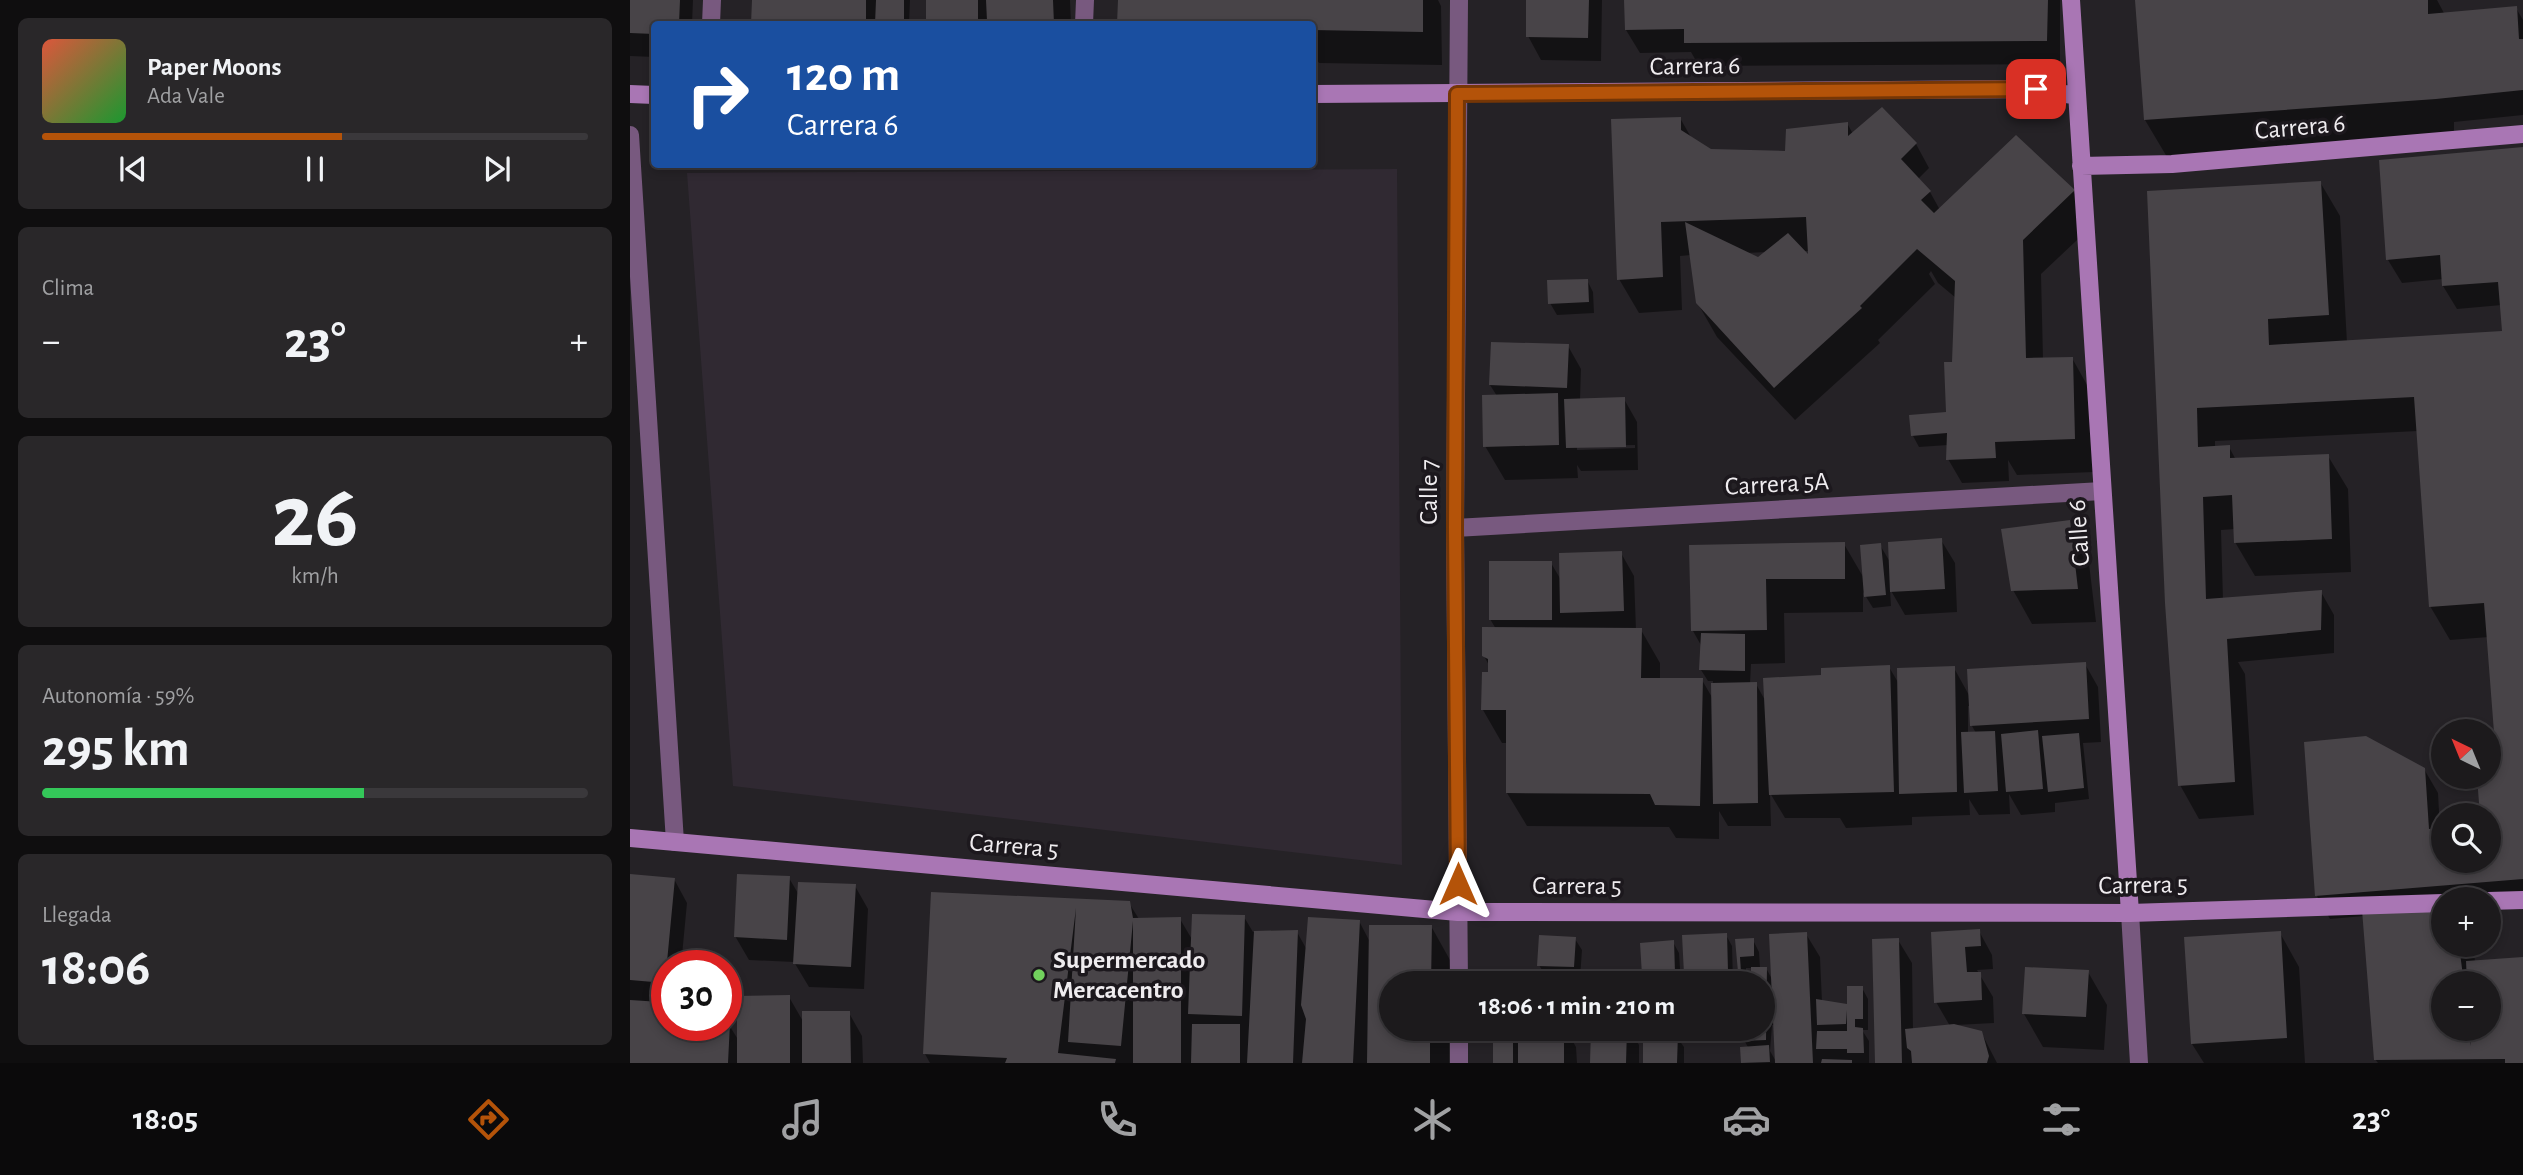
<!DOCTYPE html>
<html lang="es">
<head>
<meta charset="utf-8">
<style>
	:root { --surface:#1c1a1c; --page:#292729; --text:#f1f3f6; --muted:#a0a1a3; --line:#3a383b; --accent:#b45309 }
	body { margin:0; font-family:"Alegreya Sans",sans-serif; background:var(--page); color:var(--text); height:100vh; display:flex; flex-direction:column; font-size:26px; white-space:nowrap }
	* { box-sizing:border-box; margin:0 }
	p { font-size:23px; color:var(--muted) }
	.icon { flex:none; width:38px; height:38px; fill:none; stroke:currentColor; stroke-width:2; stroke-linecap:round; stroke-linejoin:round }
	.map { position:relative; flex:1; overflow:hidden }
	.details { display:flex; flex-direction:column; gap:18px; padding:18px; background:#0f0e0f; width:630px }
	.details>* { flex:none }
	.hud { position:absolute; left:21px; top:21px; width:665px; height:147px; border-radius:7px; box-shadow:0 4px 10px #0003,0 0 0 2px var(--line); background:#1a4fa0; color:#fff; overflow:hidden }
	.needle { width:46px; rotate:317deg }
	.buttons { position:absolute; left:1801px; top:719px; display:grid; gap:14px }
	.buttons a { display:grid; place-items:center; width:70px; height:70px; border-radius:50%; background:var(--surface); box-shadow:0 4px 10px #0003,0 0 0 2px var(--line); font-size:35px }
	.speed { position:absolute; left:21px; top:950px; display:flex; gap:14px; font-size:35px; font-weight:700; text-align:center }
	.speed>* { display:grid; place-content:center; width:91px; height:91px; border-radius:50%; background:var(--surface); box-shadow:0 4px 10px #0003,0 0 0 2px var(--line); line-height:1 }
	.speed .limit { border:10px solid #d22; background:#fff; color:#111 }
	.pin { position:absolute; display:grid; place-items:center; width:60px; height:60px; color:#fff; margin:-30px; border-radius:14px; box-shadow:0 4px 10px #0006 }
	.me { position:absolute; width:77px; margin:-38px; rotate:0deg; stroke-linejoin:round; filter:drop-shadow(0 0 5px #0008) }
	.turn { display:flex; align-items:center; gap:24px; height:147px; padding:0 21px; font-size:32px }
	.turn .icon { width:91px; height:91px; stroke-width:2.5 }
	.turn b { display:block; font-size:49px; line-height:60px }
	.big { font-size:52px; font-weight:700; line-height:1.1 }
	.details .widget { flex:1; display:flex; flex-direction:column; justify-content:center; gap:10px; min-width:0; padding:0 24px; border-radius:10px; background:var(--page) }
	.details .dial { align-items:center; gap:0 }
	.dial b { font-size:91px; line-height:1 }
	.song { display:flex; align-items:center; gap:21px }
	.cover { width:84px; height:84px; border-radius:10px; background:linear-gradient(135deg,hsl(10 70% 55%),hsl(130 70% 35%)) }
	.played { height:7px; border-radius:4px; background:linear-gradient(90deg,var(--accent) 55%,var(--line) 55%) }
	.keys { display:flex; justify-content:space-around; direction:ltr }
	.heat { display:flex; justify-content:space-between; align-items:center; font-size:38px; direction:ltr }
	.charge { height:10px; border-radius:5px; background:linear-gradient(90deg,#34c759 59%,var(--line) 0) }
	.trip { position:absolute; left:749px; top:971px; width:396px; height:70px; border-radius:35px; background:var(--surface); box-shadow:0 4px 10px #0003,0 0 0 2px var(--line); font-weight:700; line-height:70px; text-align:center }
	.tab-bar { display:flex; height:112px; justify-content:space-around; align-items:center; background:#0b0a0b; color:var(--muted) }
	.tab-bar .icon { width:49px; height:49px }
	.tab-bar .active { color:var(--accent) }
	.tab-bar b { font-size:32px; color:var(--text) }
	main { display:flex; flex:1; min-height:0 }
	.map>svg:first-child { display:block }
	.built { fill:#302932 }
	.shadow { fill:#0007; fill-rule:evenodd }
	.building { fill:#484448 }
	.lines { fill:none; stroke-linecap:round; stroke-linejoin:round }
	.street { stroke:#78597f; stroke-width:18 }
	.secondary { stroke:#a976b4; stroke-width:18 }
	.route-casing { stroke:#753606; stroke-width:18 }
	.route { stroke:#b45309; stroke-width:12 }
	.poi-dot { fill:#72d25d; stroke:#1c181d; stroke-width:2.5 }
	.labels { text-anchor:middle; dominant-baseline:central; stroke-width:7; stroke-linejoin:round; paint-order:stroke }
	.street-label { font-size:26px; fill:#efecef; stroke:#1c181d }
	.poi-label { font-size:26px; font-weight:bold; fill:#efecef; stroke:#1c181d; text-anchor:start }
</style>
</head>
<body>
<main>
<section class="details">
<div class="widget">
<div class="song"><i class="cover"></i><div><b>Paper Moons</b><p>Ada Vale</p></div></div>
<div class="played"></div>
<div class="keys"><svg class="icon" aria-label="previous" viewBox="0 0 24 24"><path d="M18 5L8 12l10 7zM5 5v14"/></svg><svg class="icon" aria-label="pause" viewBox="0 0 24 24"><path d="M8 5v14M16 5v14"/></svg><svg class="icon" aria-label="next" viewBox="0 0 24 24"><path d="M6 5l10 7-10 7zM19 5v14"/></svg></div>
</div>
<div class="widget"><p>Clima</p>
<div class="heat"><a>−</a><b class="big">23°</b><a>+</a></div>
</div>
<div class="widget dial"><b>26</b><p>km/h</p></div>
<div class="widget"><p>Autonomía · 59%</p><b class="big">295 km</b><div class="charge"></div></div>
<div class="widget"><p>Llegada</p><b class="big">18:06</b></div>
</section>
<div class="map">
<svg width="1893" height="1063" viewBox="0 0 1893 1063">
	<rect width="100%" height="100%" fill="#252226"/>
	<path class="built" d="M 767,169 L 772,865 L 103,786 L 57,173 Z"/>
	<path class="shadow" d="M 0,0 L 63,0 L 62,24 L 24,24 L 24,57 L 0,56 Z
		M 123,0 L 280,0 L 279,24 L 123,24 Z
		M 298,0 L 440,0 L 441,24 L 297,24 Z
		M 489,0 L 808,0 L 811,6 L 812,65 L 689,63 L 682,52 L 682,24 L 489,24 Z
		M 898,0 L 972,0 L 971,61 L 911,60 L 898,36 Z
		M 996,0 L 1430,0 L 1430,64 L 1069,66 L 1061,52 L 1010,53 L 996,30 Z
		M 1507,0 L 1807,0 L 1815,15 L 1886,8 L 1893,20 L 1893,115 L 1824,122 L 1824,133 L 1734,139 L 1735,147 L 1540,162 L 1515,120 Z
		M 1252,109 L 1286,144 L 1299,168 L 1288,179 L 1300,192 L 1310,210 L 1443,191 L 1463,225 L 1411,274 L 1413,359 L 1442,358 L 1461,392 L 1464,472 L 1387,475 L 1378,460 L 1379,481 L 1332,483 L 1318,459 L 1318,445 L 1289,447 L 1283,436 L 1317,413 L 1323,364 L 1326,298 L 1308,283 L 1301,271 L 1299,274 L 1305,284 L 1248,340 L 1250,343 L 1165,420 L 1087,337 L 1067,302 L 1061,255 L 1050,256 L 1052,310 L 1009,313 L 989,279 L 1050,118 L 1062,139 L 1080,151 L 1157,153 L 1217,123 L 1223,134 ZM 1173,251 L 1180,251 L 1180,258 ZM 1137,252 L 1128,259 L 1116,253 Z
		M 1893,149 L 1893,903 L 1858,900 L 1813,900 L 1813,945 L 1843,945 L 1845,962 L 1893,959 L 1893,1063 L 1748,1063 L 1745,1059 L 1734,916 L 1700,919 L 1687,896 L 1794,769 L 1808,793 L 1810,830 L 1813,830 L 1813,861 L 1858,861 L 1858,816 L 1849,777 L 1858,777 L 1868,759 L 1859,637 L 1820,640 L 1800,606 L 1788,431 L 1585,441 L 1585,448 L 1599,447 L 1606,460 L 1698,456 L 1718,489 L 1721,572 L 1625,576 L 1605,542 L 1605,529 L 1591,530 L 1593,600 L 1691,592 L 1704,615 L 1704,653 L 1608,662 L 1615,674 L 1624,815 L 1569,819 L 1550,785 L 1519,193 L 1690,182 L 1710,216 L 1717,343 L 1874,333 L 1872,305 L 1827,309 L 1813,286 L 1813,279 L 1772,283 L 1758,260 ZM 1813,984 L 1858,984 L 1858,1029 L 1813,1029 Z
		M 957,280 L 963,292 L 964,313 L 927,315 L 920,303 Z
		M 938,346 L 951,369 L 950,400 L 994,399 L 1007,422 L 1008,470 L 951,471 L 947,465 L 948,478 L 875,480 L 855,446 L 867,396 L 860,385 ZM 1005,445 L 1005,448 L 947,450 L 947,446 Z
		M 1439,522 L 1458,555 L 1466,622 L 1402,624 L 1383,590 Z
		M 1311,540 L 1325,563 L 1327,612 L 1275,615 L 1260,589 L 1261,606 L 1243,608 L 1233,592 L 1233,612 L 1154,613 L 1155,663 L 1121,664 L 1120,684 L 1126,684 L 1136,702 L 1190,677 L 1259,667 L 1269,684 L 1324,668 L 1340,697 L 1455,664 L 1468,687 L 1471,742 L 1453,743 L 1459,799 L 1425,803 L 1425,812 L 1391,815 L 1379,794 L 1380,814 L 1349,815 L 1339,799 L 1340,815 L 1282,817 L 1282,825 L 1216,828 L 1210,818 L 1155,818 L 1140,793 L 1141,826 L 1098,826 L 1089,811 L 1089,839 L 1046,838 L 1039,827 L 897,826 L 877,793 L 878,743 L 872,743 L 853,710 L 860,674 L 860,667 L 854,656 L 866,629 L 860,619 L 921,563 L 931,580 L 991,553 L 1004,576 L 1006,630 L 1011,630 L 1030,663 L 1030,680 L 1072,680 L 1083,699 L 1083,681 L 1078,681 L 1071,670 L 1072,647 L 1063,631 L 1061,547 L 1214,544 L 1235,580 L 1250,545 L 1260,562 ZM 1338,706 L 1341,706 L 1342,726 L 1346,733 L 1338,734 Z
		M 0,876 L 44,879 L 57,903 L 51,966 L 37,966 L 37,1005 L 30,1004 L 36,1015 L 37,1026 L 99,1025 L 109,1041 L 159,997 L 174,1023 L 219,1013 L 232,1036 L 233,1063 L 0,1063 Z
		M 159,878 L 169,895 L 225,886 L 238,909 L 234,989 L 179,987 L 164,962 L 119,960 L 105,936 Z
		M 303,893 L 499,903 L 509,919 L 550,919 L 563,941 L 614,917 L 623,932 L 667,932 L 677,950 L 729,921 L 740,942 L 801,926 L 820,960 L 820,984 L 761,984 L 761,1029 L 819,1029 L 819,1063 L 300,1063 L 295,1054 Z
		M 1349,931 L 1362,955 L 1363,969 L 1347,970 L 1363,997 L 1364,1023 L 1326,1025 L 1351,1032 L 1367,1063 L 1246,1063 L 1268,940 L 1282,963 L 1283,1030 L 1320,1026 L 1306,1002 L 1303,934 Z
		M 1650,933 L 1669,967 L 1675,1063 L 1574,1063 L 1562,1044 Z
		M 1176,934 L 1190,957 L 1192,1002 L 1219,1006 L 1232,988 L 1238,999 L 1238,1030 L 1232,1030 L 1239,1041 L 1239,1063 L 1113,1063 L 1112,1049 L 1119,1049 L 1114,1040 L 1133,1034 L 1132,984 L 1114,981 L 1108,968 L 1107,941 L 1123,940 L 1129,952 L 1130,968 L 1136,968 L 1143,981 ZM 1116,968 L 1123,968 L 1123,981 L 1116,981 ZM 1142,1025 L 1145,1025 L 1147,1063 L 1140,1051 Z
		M 1096,935 L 1102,946 L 1103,982 L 1061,984 L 1055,973 Z
		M 945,939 L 952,950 L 950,978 L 916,977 L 909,965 Z
		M 1043,942 L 1049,953 L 1051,984 L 1014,984 L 1018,983 L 1014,975 L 1012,944 Z
		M 1458,972 L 1477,1005 L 1474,1050 L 1413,1047 L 1394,1014 Z
		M 906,973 L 913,984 L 859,984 Z
		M 865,1029 L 936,1029 L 946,1047 L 947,1063 L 864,1063 Z
		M 962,1029 L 1000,1029 L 1009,1045 L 1009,1063 L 962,1063 Z
		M 1012,1029 L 1046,1029 L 1046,1036 L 1054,1047 L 1054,1063 L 1015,1063 L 1015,1034 Z
		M 1055,1029 L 1106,1029 L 1106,1032 L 1056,1031 Z"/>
	<path class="building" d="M 0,0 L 50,0 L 49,24 L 24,24 L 24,34 L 0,33 Z
		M 122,0 L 236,0 L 236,24 L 121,24 Z
		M 246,0 L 274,0 L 274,24 L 245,24 Z
		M 296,0 L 348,0 L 348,24 L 296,24 Z
		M 356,0 L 423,0 L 424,24 L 389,24 L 389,20 L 357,21 Z
		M 488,0 L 793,0 L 793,32 L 682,30 L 682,24 L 487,24 Z
		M 896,0 L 959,0 L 958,38 L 896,37 Z
		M 994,0 L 1418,0 L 1417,41 L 1054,43 L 1054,29 L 995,30 Z
		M 1505,0 L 1798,0 L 1798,14 L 1887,6 L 1889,39 L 1893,39 L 1893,90 L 1806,99 L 1514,120 Z
		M 1252,107 L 1287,143 L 1271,159 L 1301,191 L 1291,200 L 1304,213 L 1386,135 L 1445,190 L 1393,240 L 1396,358 L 1443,357 L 1445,439 L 1365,442 L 1366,458 L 1316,460 L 1317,433 L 1281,436 L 1279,415 L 1316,412 L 1314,362 L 1322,362 L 1325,281 L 1287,249 L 1230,306 L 1232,308 L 1144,388 L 1066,303 L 1055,222 L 1128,257 L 1158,233 L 1178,254 L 1176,217 L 1031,222 L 1033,277 L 987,280 L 981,119 L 1051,117 L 1051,130 L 1081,149 L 1155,151 L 1156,129 L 1218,122 L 1218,136 Z
		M 1893,147 L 1893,879 L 1685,896 L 1674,742 L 1736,736 L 1795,768 L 1799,829 L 1813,828 L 1813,861 L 1858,861 L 1858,816 L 1850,816 L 1847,777 L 1858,777 L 1858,758 L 1866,758 L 1854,603 L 1799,607 L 1784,397 L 1567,408 L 1568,447 L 1600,445 L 1600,458 L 1699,454 L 1702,539 L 1604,543 L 1602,495 L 1573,497 L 1576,599 L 1692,590 L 1691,630 L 1597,639 L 1605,782 L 1548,786 L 1535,603 L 1517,191 L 1691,181 L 1699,315 L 1638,319 L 1639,345 L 1872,331 L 1868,282 L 1812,286 L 1810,255 L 1756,260 L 1749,160 Z
		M 958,279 L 959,302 L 918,304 L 917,280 Z
		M 861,342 L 939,344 L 937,388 L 859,385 Z
		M 928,393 L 929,445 L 853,447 L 852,395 Z
		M 995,397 L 996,447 L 936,448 L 934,399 Z
		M 1440,520 L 1448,589 L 1381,591 L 1371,529 Z
		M 1312,538 L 1315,589 L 1260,592 L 1258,542 Z
		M 1215,542 L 1215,579 L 1136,579 L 1137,630 L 1061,631 L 1059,545 Z
		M 1251,543 L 1256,595 L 1234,597 L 1230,545 Z
		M 992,551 L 994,611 L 930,613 L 929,553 Z
		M 859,561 L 922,561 L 922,620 L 859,620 Z
		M 852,627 L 1012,628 L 1011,678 L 1073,678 L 1070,806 L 1025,805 L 1020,794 L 876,793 L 876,710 L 851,710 L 852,672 L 858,672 L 858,659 L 852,656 Z
		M 1071,633 L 1115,634 L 1115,671 L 1069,670 Z
		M 1456,662 L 1459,719 L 1340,726 L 1337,669 Z
		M 1260,665 L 1264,792 L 1139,795 L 1133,678 L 1191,675 L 1191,668 Z
		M 1325,666 L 1327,792 L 1269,794 L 1267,668 Z
		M 1127,682 L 1128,803 L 1083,804 L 1081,683 Z
		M 1408,730 L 1413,789 L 1376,792 L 1371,734 Z
		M 1365,731 L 1368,791 L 1334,793 L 1331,732 Z
		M 1449,733 L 1454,788 L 1418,792 L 1412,736 Z
		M 0,874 L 45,878 L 35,983 L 0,980 Z
		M 107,874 L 160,876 L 157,940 L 104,937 Z
		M 168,882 L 226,884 L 221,967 L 163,964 Z
		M 301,892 L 500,901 L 503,918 L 551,917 L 551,1063 L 503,1063 L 503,921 L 491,1046 L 438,1042 L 446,908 L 428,1053 L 486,1059 L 485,1063 L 375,1063 L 377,1058 L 293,1054 Z
		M 1813,906 L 1813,945 L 1829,945 L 1834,984 L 1813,984 L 1813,1029 L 1839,1029 L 1841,1046 L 1841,1029 L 1858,1029 L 1858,984 L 1837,984 L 1836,961 L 1893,957 L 1893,1063 L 1875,1063 L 1875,1059 L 1744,1060 L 1732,910 Z
		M 562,914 L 615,915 L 612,1016 L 558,1014 Z
		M 678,917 L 730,920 L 723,1063 L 672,1063 L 676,1019 L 671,1005 Z
		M 739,925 L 802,925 L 801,984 L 761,984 L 761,1029 L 800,1029 L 800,1063 L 737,1063 Z
		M 1350,929 L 1351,946 L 1335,947 L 1337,972 L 1351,972 L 1352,1000 L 1304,1003 L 1301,932 Z
		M 668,930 L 663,1063 L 617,1063 L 624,931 Z
		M 1651,931 L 1657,1038 L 1561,1044 L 1554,937 Z
		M 1177,932 L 1183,1063 L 1145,1063 L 1139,934 Z
		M 1097,933 L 1098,971 L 1054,974 L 1052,935 Z
		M 909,935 L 946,937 L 944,967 L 907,966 Z
		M 1124,938 L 1124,956 L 1110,957 L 1111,972 L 1108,972 L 1105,939 Z
		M 1269,938 L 1272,1063 L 1245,1063 L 1242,939 Z
		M 1044,940 L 1045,973 L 1012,975 L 1010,943 Z
		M 1121,967 L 1137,967 L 1136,1040 L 1112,1041 L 1112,1034 L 1131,1033 L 1132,1029 L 1132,984 L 1111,984 L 1111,979 L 1121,979 Z
		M 1395,967 L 1459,970 L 1456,1017 L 1392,1014 Z
		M 858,970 L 907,971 L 907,984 L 858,984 Z
		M 1217,986 L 1233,986 L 1233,1019 L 1225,1019 L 1225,1027 L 1233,1028 L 1234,1053 L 1217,1053 L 1217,1049 L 1186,1049 L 1187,1031 L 1217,1031 L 1217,1010 L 1216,1024 L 1187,1025 L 1186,999 L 1217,1004 Z
		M 160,995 L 160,1063 L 107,1063 L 107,996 Z
		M 0,1000 L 31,1002 L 30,1012 L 37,1014 L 37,1026 L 96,1026 L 96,1023 L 100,1023 L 98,1063 L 0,1063 Z
		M 172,1011 L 220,1011 L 221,1063 L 172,1063 Z
		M 562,1024 L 610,1024 L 610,1063 L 561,1063 Z
		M 1324,1024 L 1352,1031 L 1359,1056 L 1357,1063 L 1282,1063 L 1281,1051 L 1277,1048 L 1275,1029 Z
		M 863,1029 L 883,1029 L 883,1063 L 863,1063 Z
		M 888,1029 L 934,1029 L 934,1063 L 888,1063 Z
		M 961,1029 L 997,1029 L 996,1063 L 960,1063 Z
		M 1013,1034 L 1048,1034 L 1047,1063 L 1013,1063 Z
		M 1139,1045 L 1140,1062 L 1111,1063 L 1110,1047 Z
		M 1192,1059 L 1222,1060 L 1222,1063 L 1191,1063 Z"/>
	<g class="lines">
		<path class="street" d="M 81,24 L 82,0
			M 454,24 L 455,0
			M 0,135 L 45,842
			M 825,528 L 1472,491
			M 1500,913 L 1509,1063
			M 829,984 L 825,528 L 829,0
			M 829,1029 L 829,1063"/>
		<path class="secondary" d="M 1441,0 L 1500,913
			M 0,94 L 24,95
			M 682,94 L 1406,89 L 1447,96
			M 1451,166 L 1542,164 L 1893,134
			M 0,838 L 828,912 L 1500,913 L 1813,903
			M 1858,901 L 1893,900"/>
	</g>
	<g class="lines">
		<defs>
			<path id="route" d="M 828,884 L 825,528 L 827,94 L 1406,89"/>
		</defs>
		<use href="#route" class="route-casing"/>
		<use href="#route" class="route"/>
	</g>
	<circle class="poi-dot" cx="409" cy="975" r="7"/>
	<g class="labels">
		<g class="street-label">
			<text transform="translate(1065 66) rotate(-1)">Carrera 6</text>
			<text transform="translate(1670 127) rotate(-5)">Carrera 6</text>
			<text transform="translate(1147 484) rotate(-3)">Carrera 5A</text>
			<text transform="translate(799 492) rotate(-90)">Calle 7</text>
			<text transform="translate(1449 533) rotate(-94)">Calle 6</text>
			<text transform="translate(384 846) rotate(5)">Carrera 5</text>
			<text transform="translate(1513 885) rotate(-1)">Carrera 5</text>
			<text x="947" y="886">Carrera 5</text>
		</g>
		<g class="poi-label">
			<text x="423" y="960">Supermercado<tspan x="423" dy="30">Mercacentro</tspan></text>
		</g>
	</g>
</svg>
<div class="buttons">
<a><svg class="needle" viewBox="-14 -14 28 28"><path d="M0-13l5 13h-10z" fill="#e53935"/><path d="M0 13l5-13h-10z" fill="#a0a1a3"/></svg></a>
<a><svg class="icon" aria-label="search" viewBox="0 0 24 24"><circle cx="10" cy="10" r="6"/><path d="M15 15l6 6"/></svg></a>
<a>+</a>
<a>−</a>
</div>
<div class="speed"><div class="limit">30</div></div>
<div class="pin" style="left:1406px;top:89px;background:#d93025"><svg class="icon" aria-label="arrive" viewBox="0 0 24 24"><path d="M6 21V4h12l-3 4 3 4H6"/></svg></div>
<svg class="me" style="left:828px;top:884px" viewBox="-20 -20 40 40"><path d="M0-17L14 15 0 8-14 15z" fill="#b45309" stroke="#fff" stroke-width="4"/></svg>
<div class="trip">18:06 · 1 min · 210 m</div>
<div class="hud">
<div class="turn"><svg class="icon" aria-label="right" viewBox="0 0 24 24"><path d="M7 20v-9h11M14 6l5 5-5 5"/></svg><div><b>120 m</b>Carrera 6</div></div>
</div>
</div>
</main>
<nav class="tab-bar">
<b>18:05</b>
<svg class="icon active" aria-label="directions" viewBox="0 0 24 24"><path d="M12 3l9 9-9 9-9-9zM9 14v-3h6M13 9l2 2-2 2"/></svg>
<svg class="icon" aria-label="music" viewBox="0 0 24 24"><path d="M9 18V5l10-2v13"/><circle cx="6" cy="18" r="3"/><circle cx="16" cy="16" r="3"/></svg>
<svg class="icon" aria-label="phone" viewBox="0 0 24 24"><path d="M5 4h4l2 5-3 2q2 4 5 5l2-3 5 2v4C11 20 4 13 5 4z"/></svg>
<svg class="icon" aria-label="climate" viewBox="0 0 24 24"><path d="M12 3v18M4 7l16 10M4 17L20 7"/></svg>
<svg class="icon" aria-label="car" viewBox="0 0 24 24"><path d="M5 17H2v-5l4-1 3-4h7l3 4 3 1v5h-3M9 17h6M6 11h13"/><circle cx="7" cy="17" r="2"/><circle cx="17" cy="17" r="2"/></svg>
<svg class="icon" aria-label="filters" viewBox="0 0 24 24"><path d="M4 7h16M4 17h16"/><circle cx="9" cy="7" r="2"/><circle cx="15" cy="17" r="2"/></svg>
<b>23°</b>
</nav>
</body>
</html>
